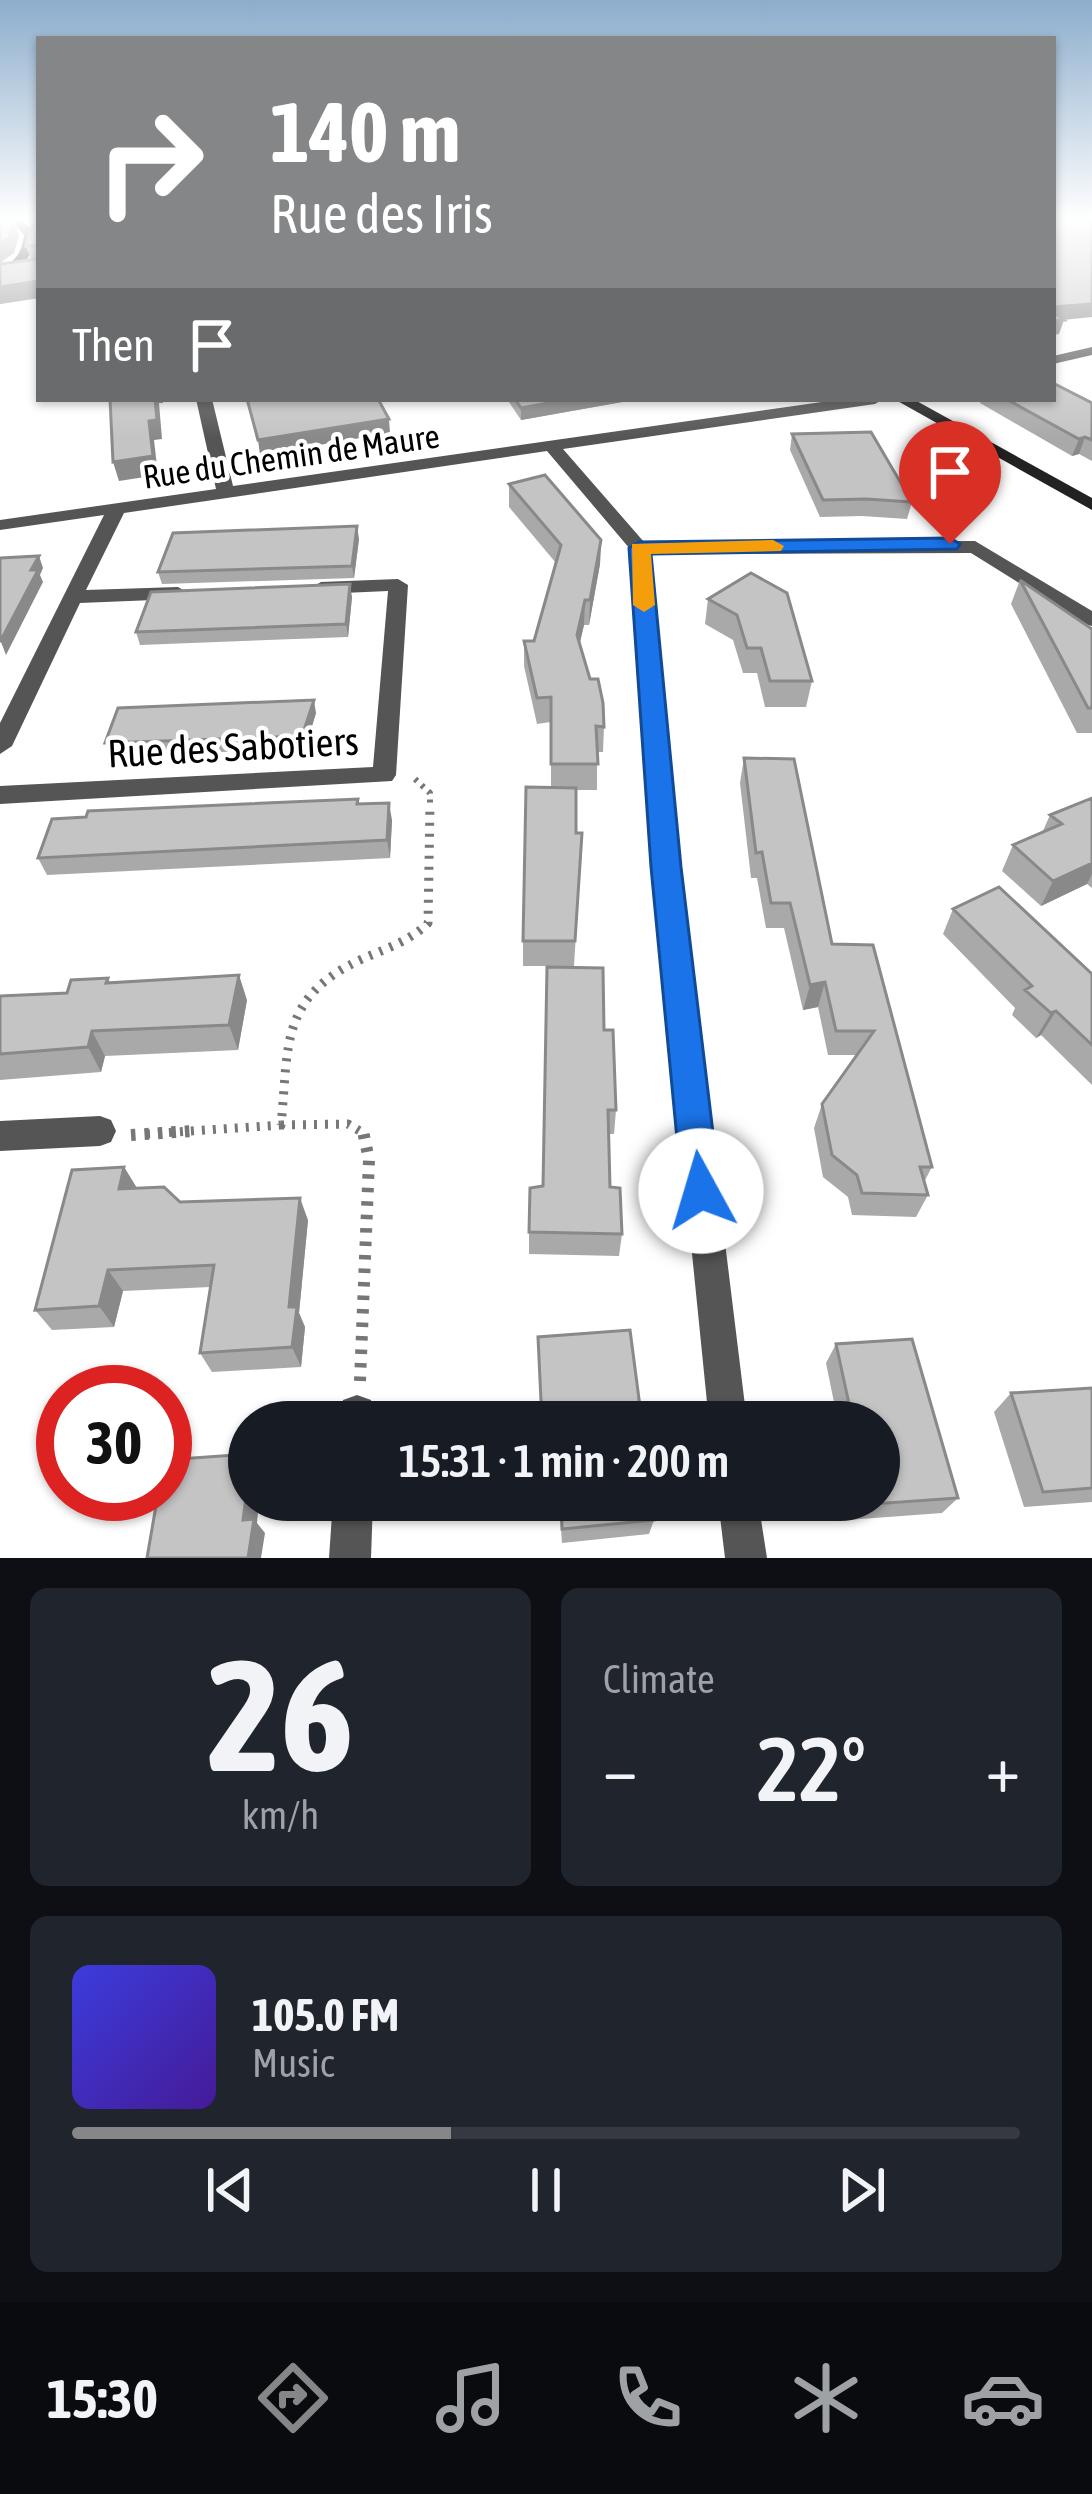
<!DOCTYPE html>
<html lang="en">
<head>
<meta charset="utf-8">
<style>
	:root { --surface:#171b24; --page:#20242c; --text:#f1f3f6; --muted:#9ea1a6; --line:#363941; --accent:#858687 }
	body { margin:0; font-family:"Asap Condensed",sans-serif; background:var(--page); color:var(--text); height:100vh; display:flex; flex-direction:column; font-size:45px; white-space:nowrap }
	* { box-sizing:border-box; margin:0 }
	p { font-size:39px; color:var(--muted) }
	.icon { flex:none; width:66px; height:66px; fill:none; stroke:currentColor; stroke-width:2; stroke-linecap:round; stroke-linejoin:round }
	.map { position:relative; height:1558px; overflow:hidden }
	.details { display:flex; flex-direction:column; gap:30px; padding:30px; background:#0d0f14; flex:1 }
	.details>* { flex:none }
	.hud { position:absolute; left:36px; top:36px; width:1020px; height:366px; border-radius:0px; box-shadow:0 3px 9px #0004; background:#858687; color:#fff; overflow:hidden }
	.speed { position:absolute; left:36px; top:1365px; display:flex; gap:24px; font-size:60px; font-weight:700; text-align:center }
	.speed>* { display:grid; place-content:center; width:156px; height:156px; border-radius:50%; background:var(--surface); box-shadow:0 3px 9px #0004; line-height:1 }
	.speed .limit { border:18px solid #d22; background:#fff; color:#111 }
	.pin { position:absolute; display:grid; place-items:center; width:102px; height:102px; color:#fff; margin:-123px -51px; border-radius:50% 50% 50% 0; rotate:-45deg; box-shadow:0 0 12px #0007 }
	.pin .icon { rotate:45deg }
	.me { position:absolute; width:132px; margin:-66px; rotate:354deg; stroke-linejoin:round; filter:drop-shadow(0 0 9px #0008) }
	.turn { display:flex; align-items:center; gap:42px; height:252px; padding:0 36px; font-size:54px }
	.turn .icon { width:156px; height:156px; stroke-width:2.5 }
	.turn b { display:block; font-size:84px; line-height:102px }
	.then { display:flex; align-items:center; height:114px; padding:0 36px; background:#0003; gap:24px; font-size:45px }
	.big { font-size:90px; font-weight:600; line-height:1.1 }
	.details .widget { flex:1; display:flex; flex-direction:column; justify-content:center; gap:18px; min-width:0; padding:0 42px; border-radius:18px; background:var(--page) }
	.details .dial { align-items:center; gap:0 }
	.dial b { font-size:156px; line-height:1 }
	.song { display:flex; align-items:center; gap:36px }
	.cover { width:144px; height:144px; border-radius:18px; background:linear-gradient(135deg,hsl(240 70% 55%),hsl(260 70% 35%)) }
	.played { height:12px; border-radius:6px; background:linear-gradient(90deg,var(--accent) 40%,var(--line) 40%) }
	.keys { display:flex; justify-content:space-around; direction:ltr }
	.heat { display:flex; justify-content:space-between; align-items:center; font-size:66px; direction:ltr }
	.details .tiles { flex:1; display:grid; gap:30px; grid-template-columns:1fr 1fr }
	.widget:last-child { grid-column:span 2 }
	.trip { position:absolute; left:228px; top:1401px; width:672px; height:120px; border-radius:60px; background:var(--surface); box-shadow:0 3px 9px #0004; font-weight:600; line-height:120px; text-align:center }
	.menu { display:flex; height:192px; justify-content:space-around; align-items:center; background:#090b0e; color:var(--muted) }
	.menu .icon { width:84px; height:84px }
	.menu .selected { color:var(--accent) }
	.menu b { font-size:54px; color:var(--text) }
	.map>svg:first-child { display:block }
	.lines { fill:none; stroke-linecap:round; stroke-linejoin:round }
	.path-far2 { stroke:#777; stroke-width:6; stroke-dasharray:3 6; stroke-linecap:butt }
	.path-far1 { stroke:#777; stroke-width:9; stroke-dasharray:3 8; stroke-linecap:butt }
	.path { stroke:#777; stroke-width:12; stroke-dasharray:4.5 9; stroke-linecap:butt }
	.street { fill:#555; fill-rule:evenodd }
	.secondary { fill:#222; fill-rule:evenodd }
	.wall { fill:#a9a9a9 }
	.shaded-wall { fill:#898989 }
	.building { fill:#c4c4c4; stroke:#898989; stroke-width:3 }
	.route { fill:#1a73e8; stroke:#114b97; stroke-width:3 }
	.slow { fill:#f59e0b }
	.labels { text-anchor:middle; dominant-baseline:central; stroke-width:9; stroke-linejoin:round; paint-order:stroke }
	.far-street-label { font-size:33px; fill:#000; stroke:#fff }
	.street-label { font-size:39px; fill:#000; stroke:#fff }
</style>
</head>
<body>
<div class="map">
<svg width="1092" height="1558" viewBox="0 0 1092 1558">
	<rect width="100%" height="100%" fill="#fff"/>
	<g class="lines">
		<path class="path-far2" d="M 415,779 L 430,793 L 430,808"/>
		<path class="path-far1" d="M 281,1125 L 348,1124 L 365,1134
			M 147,1134 L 281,1125 C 289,1046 279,997 362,959 C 385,949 410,941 428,923 L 430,805"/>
		<path class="path" d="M 131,1135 L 192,1131
			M 360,1381 L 369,1160 L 363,1131"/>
		<path class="street" d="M 1092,347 L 1092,355 L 1053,364 L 1053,356 Z
			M 196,399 L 212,399 L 233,486 L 843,399 L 883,399 L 875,404 L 563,449 L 644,542 L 975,541 L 1092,611 L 1092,626 L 1085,624 L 971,553 L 649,554 L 679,867 L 747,1422 L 709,1422 L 653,867 L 630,549 L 547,451 L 124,513 L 86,590 L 178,587 L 188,593 L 178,599 L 80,603 L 12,746 L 0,754 L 0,723 L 104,515 L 0,530 L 0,520 L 216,489 Z
			M 398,579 L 408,585 L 396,775 L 392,781 L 0,804 L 0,786 L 373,767 L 388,591 L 321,594 L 311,588 L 321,582 Z
			M 100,1116 L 111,1120 L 116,1131 L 111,1142 L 100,1146 L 0,1151 L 0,1121 Z
			M 357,1395 L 371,1400 L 376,1422 L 338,1422 L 343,1400 Z
			M 333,1500 L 373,1500 L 371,1558 L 329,1558 Z
			M 718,1500 L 758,1500 L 767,1558 L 725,1558 Z"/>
		<path class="secondary" d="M 11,220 L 22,220 L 36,234 C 33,257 22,270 0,278 L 0,269 C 16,261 22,252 24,235 Z
			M 894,399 L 913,399 L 1092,498 L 1092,510 Z"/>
	</g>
	<path class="wall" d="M 27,220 L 39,220 L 39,298 L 0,304 L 0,264 L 31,260 L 26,246 L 32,225 Z
		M 507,399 L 639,399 L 521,420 Z
		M 981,399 L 1053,399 L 1092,403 L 1092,461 L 1079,454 L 1072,456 L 980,403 Z
		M 792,434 L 912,502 L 907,519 L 862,516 L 820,517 L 790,450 Z
		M 509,484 L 601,540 L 600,564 L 589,625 L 584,625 L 579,645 L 604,727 L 603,752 L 597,752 L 597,790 L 576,790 L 576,833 L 582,833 L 574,966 L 523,966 L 523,941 L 551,787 L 551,722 L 537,724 L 524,666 L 524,641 L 534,641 L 556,563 L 509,507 Z
		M 359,539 L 354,578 L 162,584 L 158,572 Z
		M 751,573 L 812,681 L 806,707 L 765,707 L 757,673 L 743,673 L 733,640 L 705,624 L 708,599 Z
		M 1020,580 L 1092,629 L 1092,733 L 1077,733 L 1011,604 Z
		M 352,597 L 348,637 L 140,645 L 136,632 Z
		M 316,713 L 305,749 L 111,756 L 105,743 Z
		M 744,758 L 832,944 L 873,945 L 932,1167 L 924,1182 L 928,1195 L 916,1217 L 852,1215 L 848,1197 L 823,1177 L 814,1128 L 822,1104 L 857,1055 L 828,1055 L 818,1007 L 803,1010 L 784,928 L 766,928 L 757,878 L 751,878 L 740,783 Z
		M 1092,798 L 1092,888 L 1087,884 L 1041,906 L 1002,871 L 1013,845 L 1042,833 L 1050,815 Z
		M 358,799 L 358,804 L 392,820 L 390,858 L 47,875 L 38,858 L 86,817 Z
		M 953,909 L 1092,974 L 1092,1085 L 1041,1035 L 1036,1038 L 1012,1015 L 1015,1008 L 943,934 Z
		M 108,978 L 110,982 L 247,1000 L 238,1050 L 105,1056 L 101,1072 L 0,1080 L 0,996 L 67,993 Z
		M 604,1030 L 616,1110 L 614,1134 L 608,1134 L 610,1187 L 622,1234 L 619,1256 L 529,1254 L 529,1232 L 543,1186 Z
		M 124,1167 L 137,1188 L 180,1202 L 308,1220 L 299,1313 L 305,1327 L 301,1367 L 212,1372 L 200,1353 L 210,1287 L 123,1291 L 114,1327 L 52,1330 L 35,1310 Z
		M 836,1344 L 958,1498 L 942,1513 L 847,1520 L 842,1500 L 879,1500 L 879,1422 L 838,1422 L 826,1363 Z
		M 1092,1388 L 1092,1502 L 1024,1507 L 994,1412 L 1011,1393 Z
		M 559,1500 L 651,1500 L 654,1520 L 649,1534 L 562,1543 Z"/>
	<path class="shaded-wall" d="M 15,222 L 19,236 L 14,253 L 0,263 L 0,244 Z
		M 39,281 L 39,298 L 0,304 L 0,287 Z
		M 1092,304 L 1092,317 L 1053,321 L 1053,307 Z
		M 1064,320 L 1059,334 L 1053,335 L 1053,321 Z
		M 155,399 L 163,399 L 163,403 L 159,403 L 162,439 L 154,440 L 158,475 L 119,481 L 113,462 L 149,421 Z
		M 571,399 L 639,399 L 521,420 L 521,408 Z
		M 389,419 L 390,433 L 260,455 L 258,440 Z
		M 1085,437 L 1079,454 L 1072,456 L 1079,439 Z
		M 357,526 L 359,539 L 354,578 L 352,566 Z
		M 601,540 L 600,564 L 589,625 L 590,600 Z
		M 39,556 L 43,568 L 40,575 L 43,582 L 6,655 L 1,642 Z
		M 350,584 L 352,597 L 348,637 L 346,624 Z
		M 585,600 L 584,625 L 576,660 L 577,635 Z
		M 314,700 L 316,713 L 305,749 L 302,736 Z
		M 389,803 L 392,820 L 390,858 L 387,840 Z
		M 1092,863 L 1092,874 L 1087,884 L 1041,906 L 1053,881 Z
		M 239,975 L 247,1000 L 238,1050 L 229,1025 Z
		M 825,982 L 818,1007 L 803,1010 L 810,985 Z
		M 1056,1011 L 1041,1035 L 1036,1038 L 1051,1013 Z
		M 92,1031 L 105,1056 L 101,1072 L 88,1047 Z
		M 124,1167 L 138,1190 L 119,1189 Z
		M 300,1198 L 308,1220 L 299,1313 L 305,1327 L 301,1367 L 292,1347 L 289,1307 Z
		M 108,1270 L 123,1291 L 114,1327 L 99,1306 Z
		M 249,1475 L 249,1500 L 259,1500 L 257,1523 L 265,1533 L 261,1558 L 248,1558 L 243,1520 Z"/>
	<path class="building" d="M 0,220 L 13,220 L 15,222 L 9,238 L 0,244 Z
		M 34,220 L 39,220 L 39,281 L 0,287 L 0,264 L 37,259 L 37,245 L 26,246 Z
		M 1053,220 L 1092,220 L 1092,304 L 1053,307 Z
		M 1053,312 L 1064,320 L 1053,321 Z
		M 1053,383 L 1092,403 L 1092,440 L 1085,437 L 1079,439 L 1006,399 L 1053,399 Z
		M 110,399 L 155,399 L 157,420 L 149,421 L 153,456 L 113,462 Z
		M 247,399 L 378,399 L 389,419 L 258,440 Z
		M 515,399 L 571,399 L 521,408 Z
		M 871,432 L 912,502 L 866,499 L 823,500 L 792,434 Z
		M 545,475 L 601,540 L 590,600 L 585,600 L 577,635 L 590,679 L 598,679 L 603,703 L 604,727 L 596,726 L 598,764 L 551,764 L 551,697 L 537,698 L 524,641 L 534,641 L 561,545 L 509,484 Z
		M 357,526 L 352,566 L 158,572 L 173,533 Z
		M 39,556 L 31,570 L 38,570 L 0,642 L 0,558 Z
		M 751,573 L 787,593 L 812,681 L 770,681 L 761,648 L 747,648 L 737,615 L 708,599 Z
		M 1020,580 L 1092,629 L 1092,708 L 1088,708 Z
		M 350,584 L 346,624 L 136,632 L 151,592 Z
		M 314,700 L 302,736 L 105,743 L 118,708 Z
		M 744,758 L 794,759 L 832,944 L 873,945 L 932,1167 L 920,1167 L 928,1195 L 862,1193 L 857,1175 L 832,1155 L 822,1104 L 874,1031 L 836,1031 L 825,982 L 810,985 L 790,903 L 771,903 L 762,852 L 756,853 Z
		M 526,787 L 576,788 L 576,833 L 582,833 L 575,941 L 523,941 Z
		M 1092,798 L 1092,863 L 1053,881 L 1013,845 L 1062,824 L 1050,815 Z
		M 358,799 L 357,804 L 389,803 L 387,840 L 38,858 L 52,819 L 86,817 L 88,811 Z
		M 999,887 L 1092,974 L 1092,1045 L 1056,1011 L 1051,1013 L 1025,990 L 1032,986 L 953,909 Z
		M 547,967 L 603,968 L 604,1030 L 613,1030 L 616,1110 L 608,1110 L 610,1187 L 620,1188 L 622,1234 L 529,1232 L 530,1188 L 543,1186 Z
		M 239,975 L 229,1025 L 92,1031 L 88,1047 L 0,1054 L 0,996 L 67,993 L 71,980 L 108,978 L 106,983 Z
		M 124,1167 L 119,1189 L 164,1187 L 180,1202 L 300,1198 L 289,1307 L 297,1307 L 292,1347 L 200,1353 L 214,1265 L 108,1270 L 99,1306 L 35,1310 L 72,1170 Z
		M 630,1330 L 642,1422 L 542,1422 L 538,1337 Z
		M 912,1339 L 958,1498 L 859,1505 L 858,1500 L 879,1500 L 879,1422 L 853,1422 L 836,1344 Z
		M 1092,1388 L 1092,1488 L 1043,1492 L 1011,1393 Z
		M 249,1454 L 249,1475 L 243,1520 L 254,1519 L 248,1558 L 147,1558 L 158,1494 L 165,1494 L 165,1460 Z
		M 561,1500 L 651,1500 L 654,1520 L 562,1529 Z"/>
	<linearGradient id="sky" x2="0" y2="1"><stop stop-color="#8cadcc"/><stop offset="0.5" stop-color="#fff"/><stop offset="1" stop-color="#fff" stop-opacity="0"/></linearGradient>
	<rect width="1092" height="438" fill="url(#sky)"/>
	<path class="route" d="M 950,538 L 960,544 L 957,549 L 651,554 L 681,867 L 720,1191 L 715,1204 L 701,1210 L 688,1204 L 682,1191 L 651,867 L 629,548 L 639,542 Z"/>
	<path class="slow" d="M 773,540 L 784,546 L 781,551 L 651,554 L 655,605 L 644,612 L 633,605 L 632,544 Z"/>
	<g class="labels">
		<g class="far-street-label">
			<text transform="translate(291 456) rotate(-8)">Rue du Chemin de Maure</text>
		</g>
		<g class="street-label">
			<text transform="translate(233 747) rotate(-3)">Rue des Sabotiers</text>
		</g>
	</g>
</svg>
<div class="speed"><div class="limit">30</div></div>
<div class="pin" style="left:950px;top:544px;background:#d93025"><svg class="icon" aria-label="arrive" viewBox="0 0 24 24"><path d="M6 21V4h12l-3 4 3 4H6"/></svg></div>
<svg class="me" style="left:701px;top:1191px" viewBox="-20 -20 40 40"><circle r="19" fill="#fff"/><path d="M0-13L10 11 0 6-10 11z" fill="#1a73e8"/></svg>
<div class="trip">15:31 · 1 min · 200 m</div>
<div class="hud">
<div class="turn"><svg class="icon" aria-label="right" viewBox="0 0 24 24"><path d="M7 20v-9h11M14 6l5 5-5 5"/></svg><div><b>140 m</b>Rue des Iris</div></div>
<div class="then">Then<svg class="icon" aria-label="arrive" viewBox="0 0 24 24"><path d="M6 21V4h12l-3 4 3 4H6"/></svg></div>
</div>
</div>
<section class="details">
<div class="tiles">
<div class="widget dial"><b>26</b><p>km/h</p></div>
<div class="widget"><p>Climate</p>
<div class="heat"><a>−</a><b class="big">22°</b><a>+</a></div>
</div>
<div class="widget">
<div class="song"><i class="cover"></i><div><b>105.0 FM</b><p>Music</p></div></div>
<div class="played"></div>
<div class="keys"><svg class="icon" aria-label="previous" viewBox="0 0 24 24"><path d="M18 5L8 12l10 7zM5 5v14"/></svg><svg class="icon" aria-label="pause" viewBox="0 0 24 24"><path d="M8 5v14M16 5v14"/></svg><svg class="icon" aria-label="next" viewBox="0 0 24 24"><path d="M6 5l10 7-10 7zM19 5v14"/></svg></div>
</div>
</div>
</section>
<nav class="menu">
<b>15:30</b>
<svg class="icon selected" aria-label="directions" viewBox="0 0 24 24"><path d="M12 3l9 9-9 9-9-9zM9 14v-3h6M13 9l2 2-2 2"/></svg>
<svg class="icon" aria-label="music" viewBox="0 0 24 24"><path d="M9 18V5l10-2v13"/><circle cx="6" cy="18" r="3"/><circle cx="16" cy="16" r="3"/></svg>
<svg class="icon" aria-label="phone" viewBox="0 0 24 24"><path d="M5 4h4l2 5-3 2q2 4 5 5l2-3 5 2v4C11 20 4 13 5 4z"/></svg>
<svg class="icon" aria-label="climate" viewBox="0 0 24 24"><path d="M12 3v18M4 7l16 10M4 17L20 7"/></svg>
<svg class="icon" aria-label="car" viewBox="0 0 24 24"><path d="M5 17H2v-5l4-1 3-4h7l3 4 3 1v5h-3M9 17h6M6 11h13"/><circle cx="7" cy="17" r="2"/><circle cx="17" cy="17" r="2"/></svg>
</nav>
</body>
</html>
